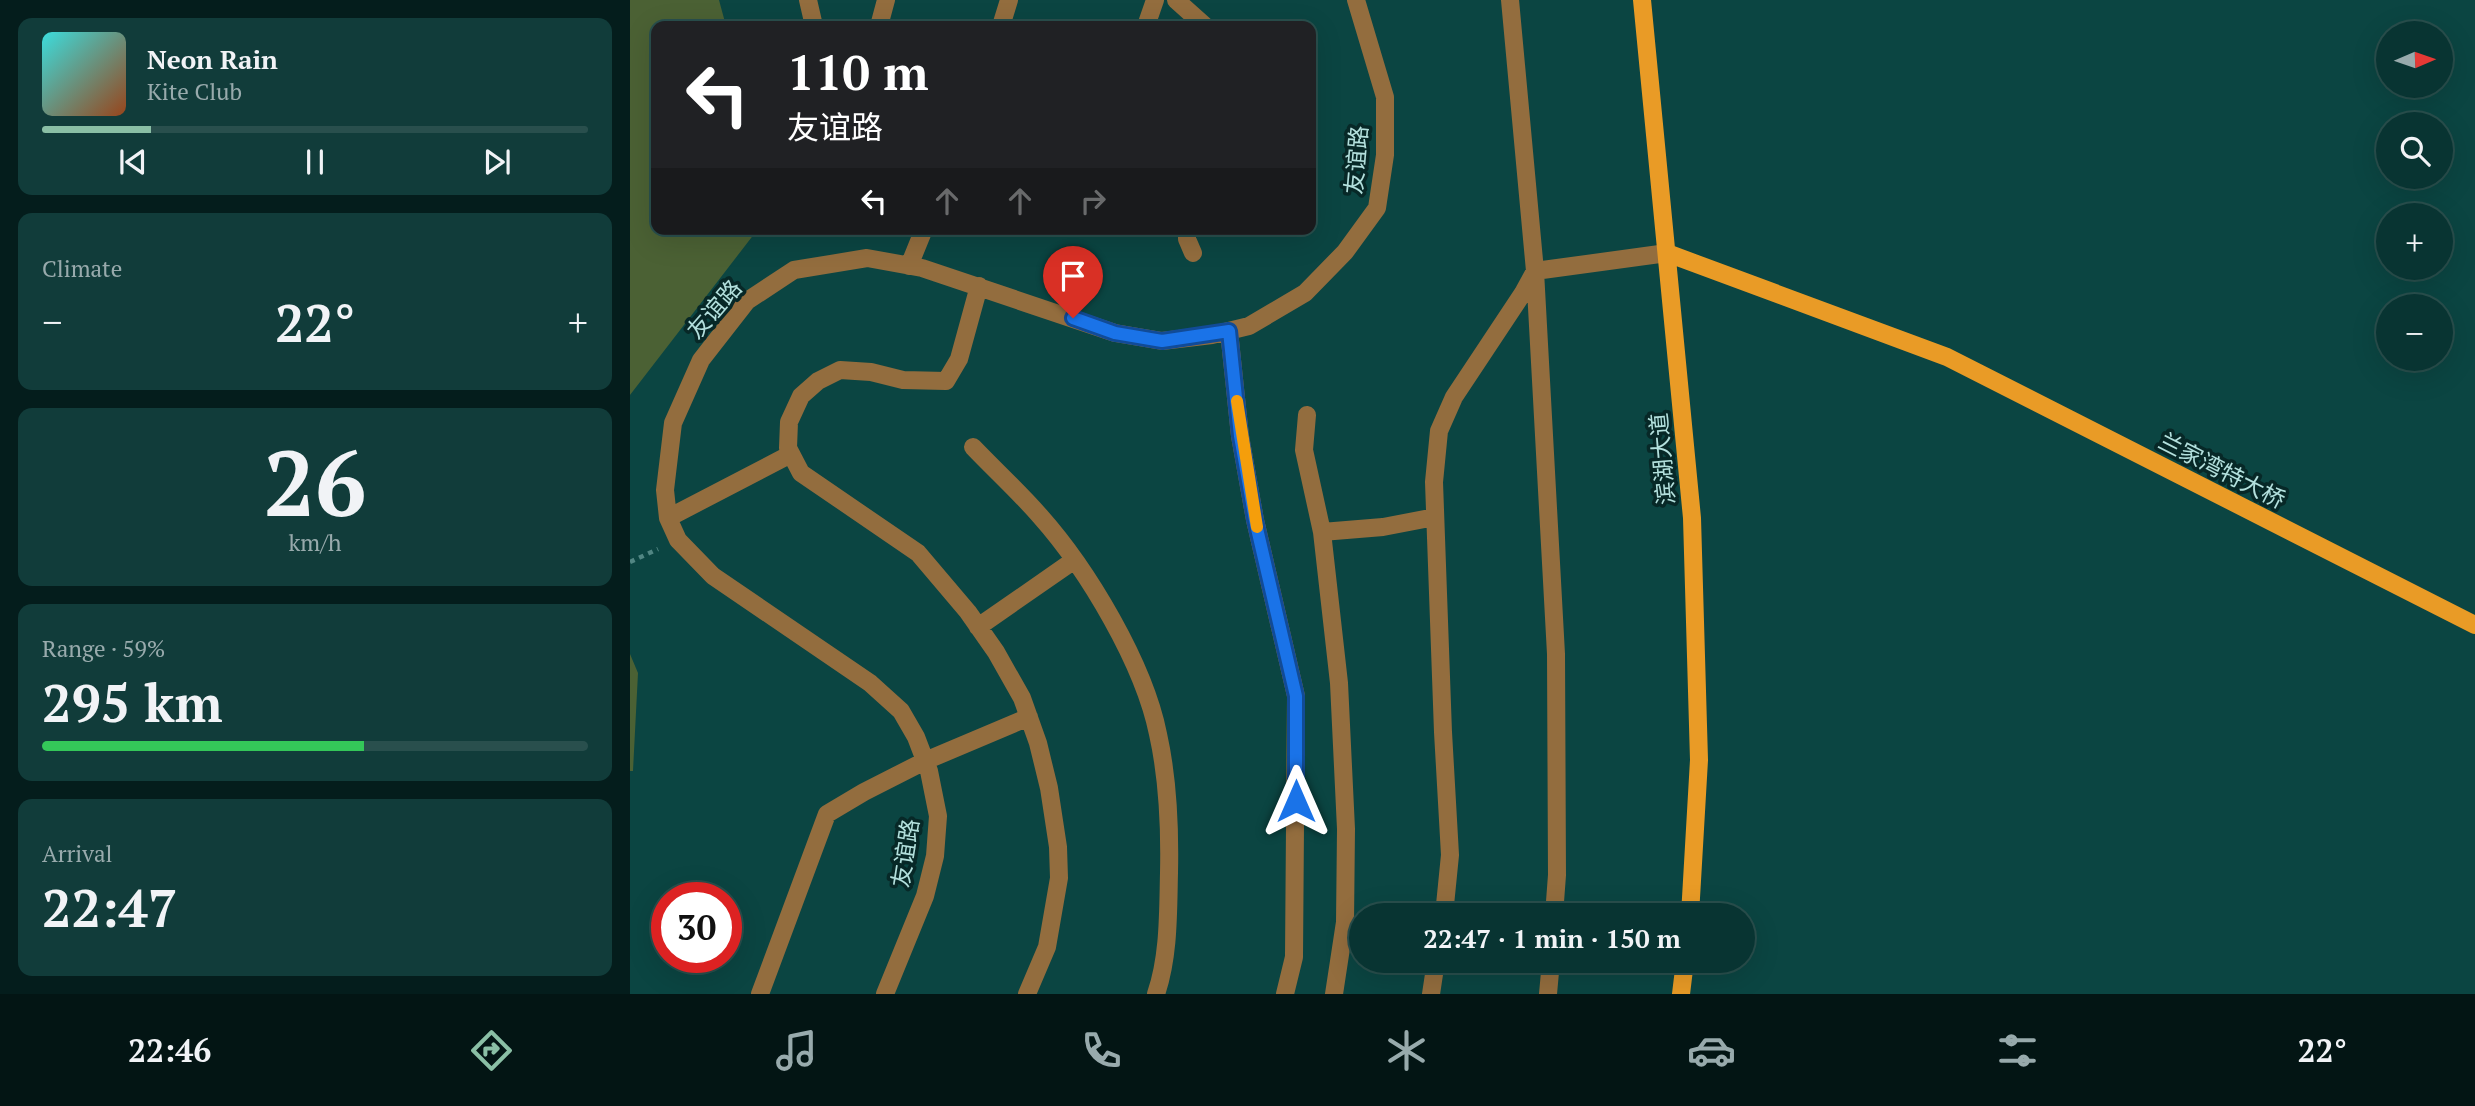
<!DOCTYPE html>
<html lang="en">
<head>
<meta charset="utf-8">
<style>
	:root { --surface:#083432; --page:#113c3a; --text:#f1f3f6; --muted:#98aaac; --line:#294f4d; --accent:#8abfa5 }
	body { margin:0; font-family:"PT Serif","Noto Sans SC",serif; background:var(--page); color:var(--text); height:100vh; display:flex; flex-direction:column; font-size:26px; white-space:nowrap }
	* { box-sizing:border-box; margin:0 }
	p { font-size:23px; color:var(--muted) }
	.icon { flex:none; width:38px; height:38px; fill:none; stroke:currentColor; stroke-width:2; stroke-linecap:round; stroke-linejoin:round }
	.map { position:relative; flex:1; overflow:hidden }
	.drawer { display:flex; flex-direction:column; gap:18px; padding:18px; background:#041d1c; width:630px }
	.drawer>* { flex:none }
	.banner { position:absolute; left:21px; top:21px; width:665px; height:214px; border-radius:14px; box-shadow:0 7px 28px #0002,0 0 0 2px var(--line); background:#202124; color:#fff; overflow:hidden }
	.needle { width:46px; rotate:88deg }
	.tools { position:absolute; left:1746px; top:21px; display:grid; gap:14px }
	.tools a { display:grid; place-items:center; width:77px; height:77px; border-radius:50%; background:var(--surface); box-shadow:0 7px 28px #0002,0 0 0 2px var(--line); font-size:35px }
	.speed { position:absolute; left:21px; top:882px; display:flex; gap:14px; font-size:35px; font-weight:700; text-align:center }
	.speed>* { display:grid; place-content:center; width:91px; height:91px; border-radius:50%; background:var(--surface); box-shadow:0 7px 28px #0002,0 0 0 2px var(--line); line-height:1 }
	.speed .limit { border:10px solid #d22; background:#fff; color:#111 }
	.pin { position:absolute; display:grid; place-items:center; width:60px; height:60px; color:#fff; margin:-72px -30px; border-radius:50% 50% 50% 0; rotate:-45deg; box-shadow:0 0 7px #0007 }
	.pin .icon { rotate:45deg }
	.me { position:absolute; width:77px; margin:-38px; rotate:0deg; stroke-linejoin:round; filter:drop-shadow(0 0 5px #0008) }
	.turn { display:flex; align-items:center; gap:24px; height:147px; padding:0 21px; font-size:32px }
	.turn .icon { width:91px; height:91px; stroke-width:2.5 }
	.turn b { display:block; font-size:49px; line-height:60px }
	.lanes { display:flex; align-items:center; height:66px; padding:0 21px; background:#0003; justify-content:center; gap:35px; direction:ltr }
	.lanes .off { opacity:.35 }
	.big { font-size:52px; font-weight:700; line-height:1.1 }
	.drawer .tile { flex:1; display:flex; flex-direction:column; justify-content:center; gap:10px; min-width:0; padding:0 24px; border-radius:14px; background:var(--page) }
	.drawer .dial { align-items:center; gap:0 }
	.dial b { font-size:91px; line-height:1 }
	.song { display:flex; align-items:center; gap:21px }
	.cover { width:84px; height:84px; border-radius:10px; background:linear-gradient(135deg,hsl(180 70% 55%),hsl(20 70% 35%)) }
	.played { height:7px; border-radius:4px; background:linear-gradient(90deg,var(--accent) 20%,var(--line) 20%) }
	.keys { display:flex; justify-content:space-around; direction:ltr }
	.heat { display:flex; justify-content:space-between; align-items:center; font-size:38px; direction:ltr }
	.charge { height:10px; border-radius:5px; background:linear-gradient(90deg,#34c759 59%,var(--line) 0) }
	.trip { position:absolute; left:719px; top:903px; width:406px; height:70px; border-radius:35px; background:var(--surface); box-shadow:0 7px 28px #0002,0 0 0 2px var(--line); font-weight:700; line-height:70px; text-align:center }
	.menu { display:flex; height:112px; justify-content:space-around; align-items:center; background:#031514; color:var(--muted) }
	.menu .icon { width:49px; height:49px }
	.menu .selected { color:var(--accent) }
	.menu b { font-size:32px; color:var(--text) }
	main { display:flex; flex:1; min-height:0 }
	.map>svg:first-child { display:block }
	.green { fill:#4b6134 }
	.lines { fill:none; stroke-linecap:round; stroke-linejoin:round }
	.path { stroke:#518683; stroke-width:4.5; stroke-dasharray:5 5; stroke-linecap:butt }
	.minor { stroke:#936d3e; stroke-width:18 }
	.major { stroke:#e99b26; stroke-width:18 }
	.route-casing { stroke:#114b97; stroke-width:18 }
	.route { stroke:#1a73e8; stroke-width:12 }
	.slow { stroke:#f59e0b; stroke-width:12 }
	.labels { text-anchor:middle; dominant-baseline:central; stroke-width:7; stroke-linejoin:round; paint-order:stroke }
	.street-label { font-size:23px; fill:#b3e0dd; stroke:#072827 }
</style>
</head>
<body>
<main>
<section class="drawer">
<div class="tile">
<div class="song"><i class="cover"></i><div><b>Neon Rain</b><p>Kite Club</p></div></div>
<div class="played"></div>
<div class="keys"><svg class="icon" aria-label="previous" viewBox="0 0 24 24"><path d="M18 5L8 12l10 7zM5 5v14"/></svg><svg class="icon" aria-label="pause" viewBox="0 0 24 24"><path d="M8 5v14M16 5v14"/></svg><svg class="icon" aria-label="next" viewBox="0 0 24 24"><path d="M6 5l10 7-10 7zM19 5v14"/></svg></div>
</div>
<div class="tile"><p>Climate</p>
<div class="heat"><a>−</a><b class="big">22°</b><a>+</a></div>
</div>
<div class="tile dial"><b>26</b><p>km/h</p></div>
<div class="tile"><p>Range · 59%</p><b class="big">295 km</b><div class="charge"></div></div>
<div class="tile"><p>Arrival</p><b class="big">22:47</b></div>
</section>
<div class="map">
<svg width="1845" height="994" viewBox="0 0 1845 994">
	<rect width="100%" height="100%" fill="#0b4542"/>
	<path class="green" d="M 0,0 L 89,0 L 96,26 L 26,26 L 26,229 L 128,229 L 0,395 Z
		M 0,654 L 8,673 L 3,771 L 0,771 Z"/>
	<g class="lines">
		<path class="path" d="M 0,562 L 28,549"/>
		<path class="minor" d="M 178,0 L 184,26
			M 546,0 L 575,26
			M 880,0 L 905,271 L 926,654 L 927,875 L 924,915
			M 249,26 L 256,0
			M 371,26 L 379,0
			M 516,26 L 525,0
			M 557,229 L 557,239 L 563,253
			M 279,266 L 294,229
			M 349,286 L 329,359 L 316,381 L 273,380 L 241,372 L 210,370 L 188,381 L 171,396 L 159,422 L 158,448 L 171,473 L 288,553 L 338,612 L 366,652 L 392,698 L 408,743 L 419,788 L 428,847 L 429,878 L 417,947 L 397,994
			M 599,331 L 610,436 L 625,520 L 666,696 L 664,957 L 655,994
			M 677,415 L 674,450 L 692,532 L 709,683 L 716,829 L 715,922 L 704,994
			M 343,447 C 365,470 389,492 410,516 C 458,570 514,664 528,734 C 538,779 540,827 539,873 C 538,913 539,956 526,994
			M 38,518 L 161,454
			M 692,532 L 753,527 L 805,517
			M 348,627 L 443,561
			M 814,915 L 820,855 L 813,732 L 804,482 L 809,431 L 824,397 L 893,293 L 905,271 L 1037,253
			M 130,994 L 197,814 L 234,792 L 295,761 L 399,717
			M 255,994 L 295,896 L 305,856 L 308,816 L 299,771 L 286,737 L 271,711 L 240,683 L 83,576 L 48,540 L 38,518 L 35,490 L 43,423 L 71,360 L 117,301 L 164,270 L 237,258 L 292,268 L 485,333 L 532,341 L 582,335 L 619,326 L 675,293 L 715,252 L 747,208 L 755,155 L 755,97 L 726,0
			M 801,994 L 806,961
			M 918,994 L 921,961"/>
		<path class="major" d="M 1012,0 L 1062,518 L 1069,760 L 1060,915
			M 1037,253 L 1317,357 L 1845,625
			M 1051,994 L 1055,961"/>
	</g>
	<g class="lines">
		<defs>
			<path id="route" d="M 443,318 L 485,333 L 532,341 L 599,331 L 610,436 L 625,520 L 666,696 L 666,801"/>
		</defs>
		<use href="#route" class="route-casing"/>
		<use href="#route" class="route"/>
		<path class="slow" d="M 607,401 L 627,527"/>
	</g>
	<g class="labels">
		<g class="street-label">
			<text transform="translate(726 160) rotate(-85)">友谊路</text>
			<text transform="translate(84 309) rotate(-49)">友谊路</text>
			<text transform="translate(1032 459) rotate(-95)">滨湖大道</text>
			<text transform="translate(1592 470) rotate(27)">兰家湾特大桥</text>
			<text transform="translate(275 853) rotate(-81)">友谊路</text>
		</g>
	</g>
</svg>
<div class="tools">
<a><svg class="needle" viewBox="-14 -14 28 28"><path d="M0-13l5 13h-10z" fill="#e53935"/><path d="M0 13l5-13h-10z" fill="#98aaac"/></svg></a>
<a><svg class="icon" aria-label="search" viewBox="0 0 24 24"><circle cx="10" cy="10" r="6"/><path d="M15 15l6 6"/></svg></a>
<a>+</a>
<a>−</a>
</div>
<div class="speed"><div class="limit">30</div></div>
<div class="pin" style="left:443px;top:318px;background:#d93025"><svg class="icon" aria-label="arrive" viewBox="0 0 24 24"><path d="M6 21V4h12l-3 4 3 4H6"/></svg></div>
<svg class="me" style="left:666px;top:801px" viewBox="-20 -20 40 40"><path d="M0-17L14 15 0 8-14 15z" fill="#1a73e8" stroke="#fff" stroke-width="4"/></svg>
<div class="trip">22:47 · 1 min · 150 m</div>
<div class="banner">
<div class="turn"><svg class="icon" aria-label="left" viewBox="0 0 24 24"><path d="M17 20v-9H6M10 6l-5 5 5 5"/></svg><div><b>110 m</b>友谊路</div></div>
<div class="lanes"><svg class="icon" aria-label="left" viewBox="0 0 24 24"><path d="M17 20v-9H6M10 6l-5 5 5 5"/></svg><svg class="icon off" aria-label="ahead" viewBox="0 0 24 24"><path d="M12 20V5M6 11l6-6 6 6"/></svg><svg class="icon off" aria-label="ahead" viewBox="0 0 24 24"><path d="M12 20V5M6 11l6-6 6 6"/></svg><svg class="icon off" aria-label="right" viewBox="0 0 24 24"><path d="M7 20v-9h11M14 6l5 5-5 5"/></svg></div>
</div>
</div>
</main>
<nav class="menu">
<b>22:46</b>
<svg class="icon selected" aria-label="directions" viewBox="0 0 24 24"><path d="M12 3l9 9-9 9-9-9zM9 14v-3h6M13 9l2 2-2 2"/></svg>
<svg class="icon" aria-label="music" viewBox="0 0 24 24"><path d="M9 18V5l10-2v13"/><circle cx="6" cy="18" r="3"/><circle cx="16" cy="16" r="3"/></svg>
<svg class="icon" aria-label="phone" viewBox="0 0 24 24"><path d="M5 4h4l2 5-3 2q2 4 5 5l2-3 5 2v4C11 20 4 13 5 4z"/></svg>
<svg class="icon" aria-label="climate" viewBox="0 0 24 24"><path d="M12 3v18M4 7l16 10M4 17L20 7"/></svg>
<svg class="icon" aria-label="car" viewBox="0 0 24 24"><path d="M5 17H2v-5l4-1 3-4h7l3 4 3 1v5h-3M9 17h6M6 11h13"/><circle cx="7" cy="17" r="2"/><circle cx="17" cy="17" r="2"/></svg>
<svg class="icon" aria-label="filters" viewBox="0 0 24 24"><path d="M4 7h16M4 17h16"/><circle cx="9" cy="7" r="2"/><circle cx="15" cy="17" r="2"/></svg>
<b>22°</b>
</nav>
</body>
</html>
